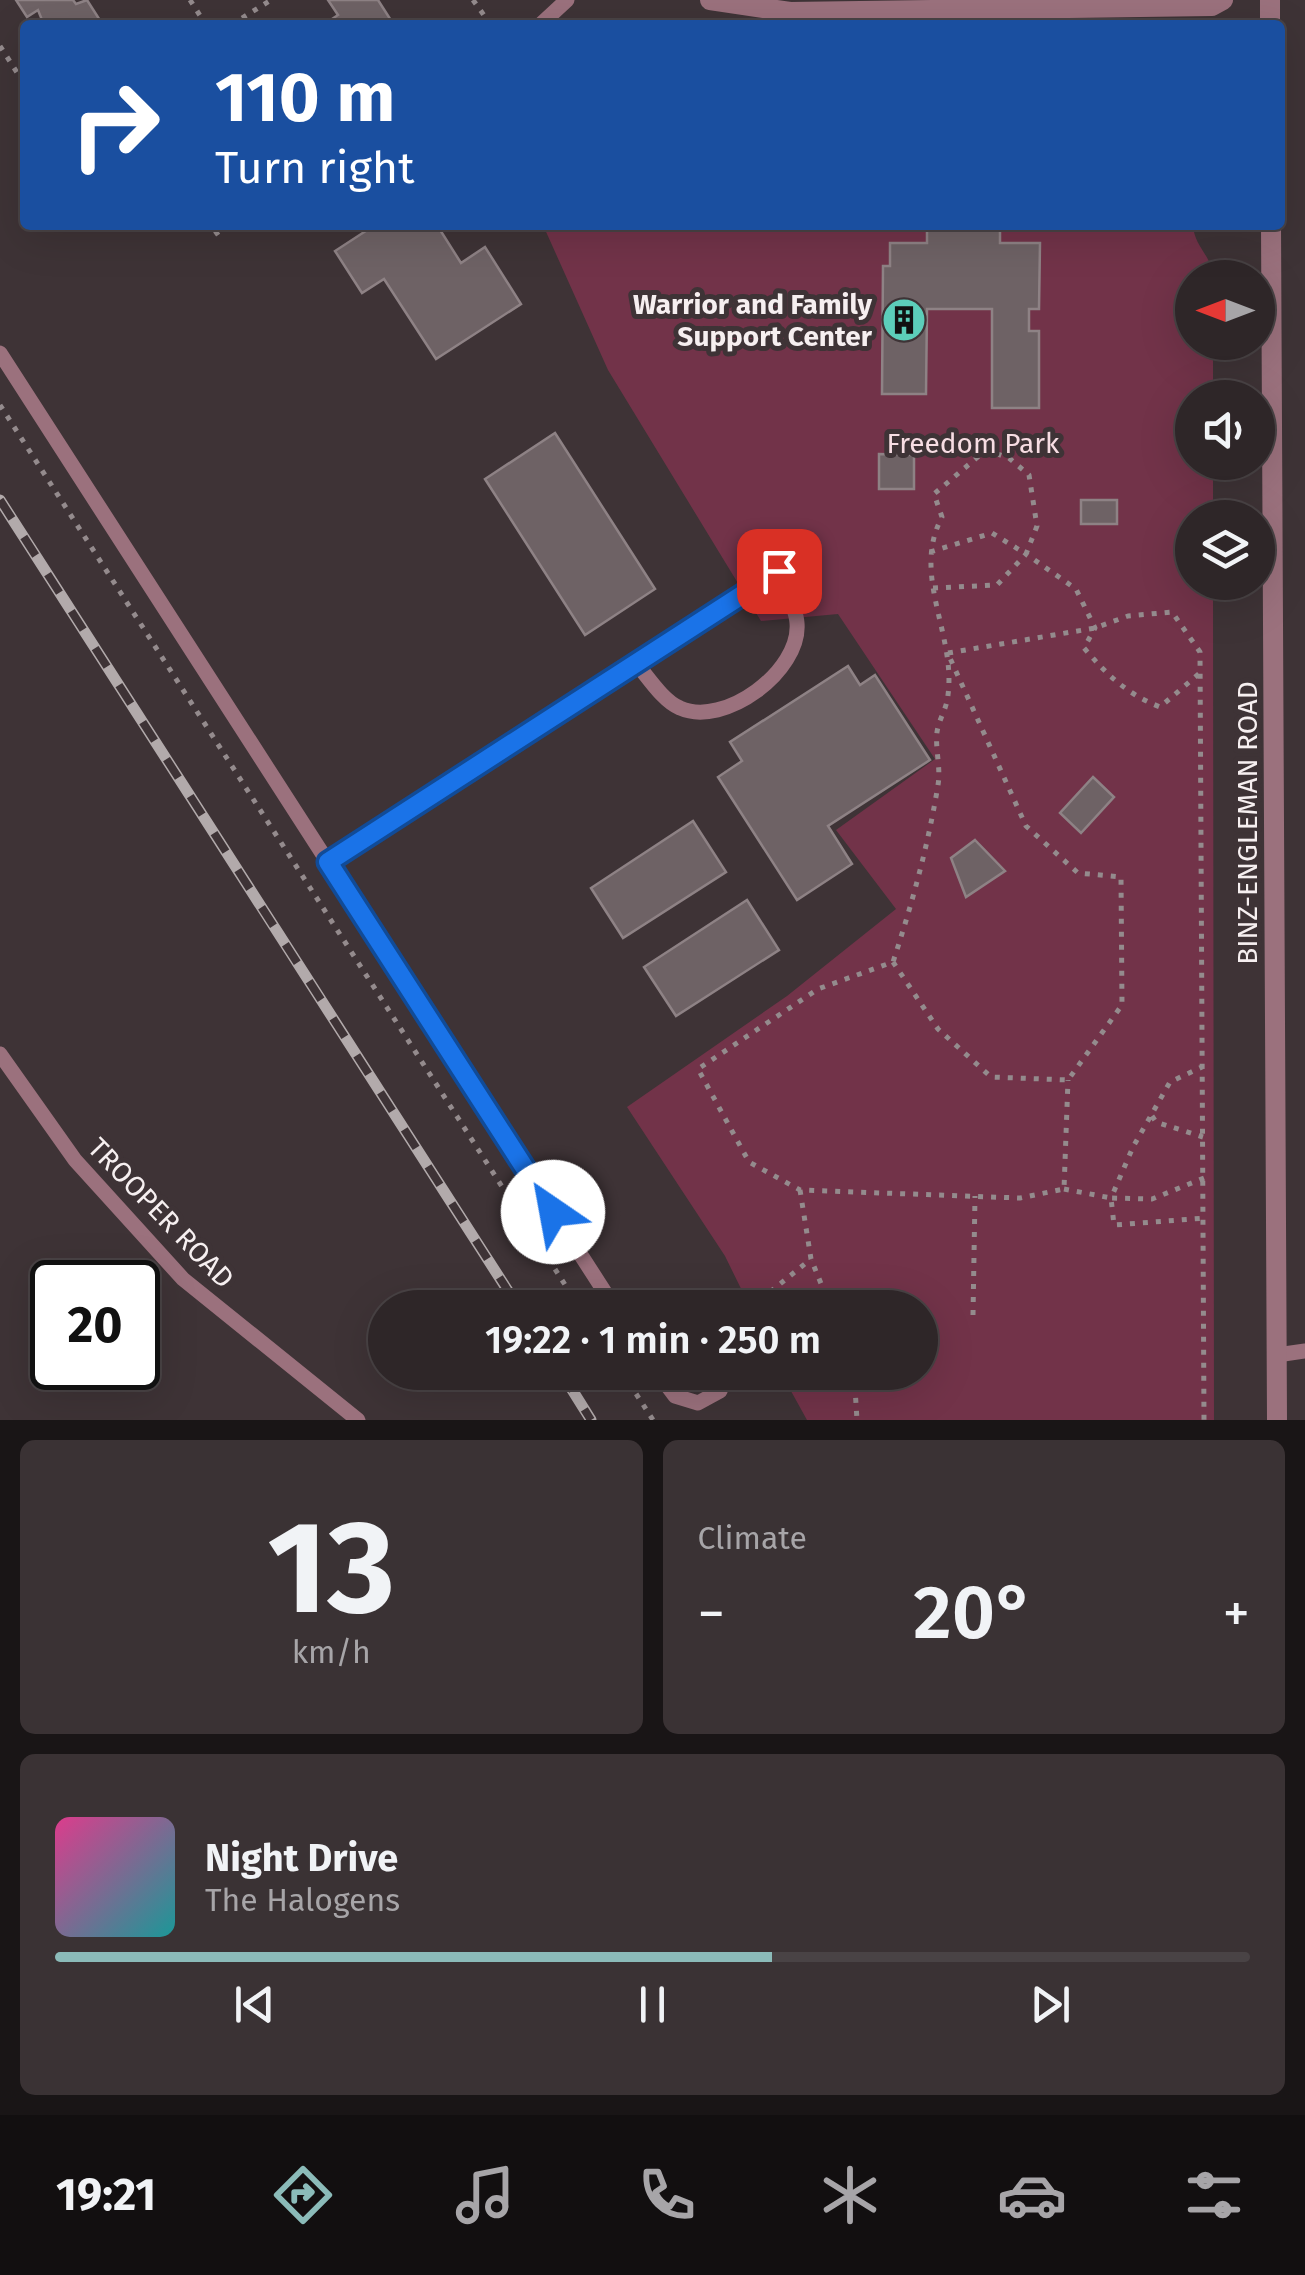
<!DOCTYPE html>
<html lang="en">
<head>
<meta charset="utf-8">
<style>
	:root { --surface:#2e2628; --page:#3a3234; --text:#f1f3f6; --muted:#a7a5a8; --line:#494345; --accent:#8bbbb9 }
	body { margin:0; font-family:"Fira Sans",sans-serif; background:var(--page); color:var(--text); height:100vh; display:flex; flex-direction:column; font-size:38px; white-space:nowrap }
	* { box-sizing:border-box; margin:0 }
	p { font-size:32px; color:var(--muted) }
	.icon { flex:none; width:55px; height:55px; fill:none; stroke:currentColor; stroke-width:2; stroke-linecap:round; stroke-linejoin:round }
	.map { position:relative; height:1420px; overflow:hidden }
	.side { display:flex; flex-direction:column; gap:20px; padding:20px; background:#191516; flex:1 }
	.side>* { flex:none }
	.guide { position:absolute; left:20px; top:20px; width:1265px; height:210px; border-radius:10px; box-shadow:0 10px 40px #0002,0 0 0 2px var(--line); background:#1a4fa0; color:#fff; overflow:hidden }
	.needle { width:65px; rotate:270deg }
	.fabs { position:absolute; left:1175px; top:260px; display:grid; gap:20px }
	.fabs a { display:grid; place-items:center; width:100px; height:100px; border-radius:50%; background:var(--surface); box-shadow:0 10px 40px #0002,0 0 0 2px var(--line); font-size:50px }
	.speed { position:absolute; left:30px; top:1260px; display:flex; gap:20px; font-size:50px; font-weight:700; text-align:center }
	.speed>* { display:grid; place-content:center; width:130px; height:130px; border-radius:50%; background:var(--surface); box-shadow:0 10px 40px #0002,0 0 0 2px var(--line); line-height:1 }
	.speed .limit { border:5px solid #111; border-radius:15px; background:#fff; color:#111 }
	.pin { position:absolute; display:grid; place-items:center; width:85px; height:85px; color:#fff; margin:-42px; border-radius:20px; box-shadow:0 5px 15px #0006 }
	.me { position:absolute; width:110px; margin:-55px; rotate:327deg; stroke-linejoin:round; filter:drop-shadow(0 0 8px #0008) }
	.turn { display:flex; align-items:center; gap:35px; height:210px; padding:0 30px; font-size:45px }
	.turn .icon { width:130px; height:130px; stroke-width:2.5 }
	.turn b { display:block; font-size:70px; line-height:85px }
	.big { font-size:75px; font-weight:600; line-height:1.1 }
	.side .card { flex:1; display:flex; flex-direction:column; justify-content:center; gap:15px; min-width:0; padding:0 35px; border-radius:15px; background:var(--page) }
	.side .dial { align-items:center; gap:0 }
	.dial b { font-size:130px; line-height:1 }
	.song { display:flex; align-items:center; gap:30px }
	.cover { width:120px; height:120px; border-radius:15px; background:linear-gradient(135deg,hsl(330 70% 55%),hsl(180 70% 35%)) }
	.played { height:10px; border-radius:5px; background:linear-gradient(90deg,var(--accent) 60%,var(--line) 60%) }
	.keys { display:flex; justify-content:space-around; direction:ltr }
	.heat { display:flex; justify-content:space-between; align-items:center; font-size:55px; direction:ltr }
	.side .tiles { flex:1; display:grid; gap:20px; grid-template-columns:1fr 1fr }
	.card:last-child { grid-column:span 2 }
	.trip { position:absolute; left:368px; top:1290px; width:570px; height:100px; border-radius:50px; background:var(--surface); box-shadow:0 10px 40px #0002,0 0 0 2px var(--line); font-weight:600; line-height:100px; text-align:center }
	.dock { display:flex; height:160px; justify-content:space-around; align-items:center; background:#120f10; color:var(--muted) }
	.dock .icon { width:70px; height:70px }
	.dock .on { color:var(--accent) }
	.dock b { font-size:45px; color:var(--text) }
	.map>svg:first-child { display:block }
	.green { fill:#723349 }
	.building { fill:#6e6265; stroke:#8e8285; stroke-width:2.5 }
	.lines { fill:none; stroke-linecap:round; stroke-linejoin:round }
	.path { stroke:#948b8d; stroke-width:5; stroke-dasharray:5 8; stroke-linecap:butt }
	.service { stroke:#9b717d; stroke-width:15 }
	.tertiary { stroke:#9b717d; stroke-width:20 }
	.rail-casing { stroke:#b2aaab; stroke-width:11 }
	.rail { stroke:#3e3336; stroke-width:8; stroke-dasharray:22; stroke-linecap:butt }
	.route-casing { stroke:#114b97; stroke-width:25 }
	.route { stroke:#1a73e8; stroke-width:18 }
	.labels { text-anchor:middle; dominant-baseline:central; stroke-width:10; stroke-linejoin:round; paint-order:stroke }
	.poi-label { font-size:28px; font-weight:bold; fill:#f6eff0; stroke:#3e3336; text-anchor:end }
	.park-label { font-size:28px; fill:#f7dde3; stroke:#3e3336 }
	.street-label { font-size:28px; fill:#f6eff0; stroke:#3e3336 }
</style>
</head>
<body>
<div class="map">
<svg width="1305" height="1420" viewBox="0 0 1305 1420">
	<rect width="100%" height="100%" fill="#3e3336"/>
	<path class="green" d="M 543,225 L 1193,225 C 1194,247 1213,257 1213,277 L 1192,278 L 1192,342 L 1213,343 L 1213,397 L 1192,398 L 1192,462 L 1213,463 L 1213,517 L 1192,518 L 1192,582 L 1213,583 L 1214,1420 L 807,1420 L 781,1373 L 920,1372 L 920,1308 L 750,1307 L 725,1256 L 627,1107 L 787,996 L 896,909 L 836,830 L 935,759 L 838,614 L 761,621 L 608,370 Z"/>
	<path class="building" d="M 16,0 L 73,0 L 76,4 L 87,0 L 103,25 L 44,25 L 38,10 L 27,17 Z
		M 328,0 L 378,0 L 394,25 L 323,25 L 338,15 Z
		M 375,225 L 437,225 L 461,263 L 485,247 L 521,304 L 436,359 L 384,279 L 362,293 L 335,251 Z
		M 927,227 L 1000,227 L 1000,243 L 1040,243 L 1039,309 L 1029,309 L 1029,331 L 1039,331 L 1039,408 L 992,408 L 992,309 L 927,309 L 926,394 L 882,394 L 883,266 L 890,266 L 890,243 L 927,243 Z
		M 555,433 L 655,589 L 585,635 L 485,479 Z
		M 879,454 L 914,455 L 914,489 L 879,489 Z
		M 1081,500 L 1117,500 L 1117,524 L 1081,524 Z
		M 848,666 L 860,685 L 875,675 L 930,760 L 828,826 L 852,864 L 797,900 L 718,777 L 742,761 L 730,742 Z
		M 1093,777 L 1114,797 L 1081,833 L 1060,813 Z
		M 693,821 L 726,872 L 623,938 L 591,888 Z
		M 975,840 L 1005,871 L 966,897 L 951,858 Z
		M 747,900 L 779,950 L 676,1016 L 644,967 Z"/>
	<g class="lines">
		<path class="path" d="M 190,0 L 206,25
			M 473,0 L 491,25
			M 231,25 L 271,0
			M 0,46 L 25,85
			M 207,225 L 214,235 L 228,225
			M 0,405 L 580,1308
			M 930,552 L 992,533 L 1026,554 L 1037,526 L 1029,475 L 1009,458 L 986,450 L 934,494 L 942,517 C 911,575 956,634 948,695 C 947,708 939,719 937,732 C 935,749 941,768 938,785 C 928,846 912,904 893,962 L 818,989 L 698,1069 L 749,1162 L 800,1190 L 1020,1198 L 1064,1189 L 1068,1080
			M 933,588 L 997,585 L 1026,554 L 1076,589 L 1095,628 L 1084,648 C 1107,675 1127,694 1160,707 L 1201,672
			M 948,653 L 1095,628 L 1128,616 L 1172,612 L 1200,652 L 1204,1420
			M 893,962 L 938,1029 L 991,1077 L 1068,1080 L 1122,1005 L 1121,877 L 1078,873 L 1026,826 L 949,656
			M 1204,1066 L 1170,1082 L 1133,1147 L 1111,1198 L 1152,1199 L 1204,1178
			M 1152,1116 L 1156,1122 L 1203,1137
			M 1064,1189 L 1111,1198 L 1114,1225 L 1205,1218
			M 800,1190 L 811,1259 L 831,1308
			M 750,1308 L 811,1259
			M 973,1315 L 975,1196
			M 622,1372 L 653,1420
			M 854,1372 L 857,1420"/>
		<path class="service" d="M 540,25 L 567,0
			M 0,353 L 615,1308
			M 328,862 L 779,571 C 784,587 796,607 797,623 C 801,671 724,728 680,708 C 663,701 648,677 636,663
			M 0,1054 L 75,1160 L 183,1279 L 358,1420
			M 1277,1355 L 1305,1351
			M 657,1372 L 675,1396 L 698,1403 L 720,1391 L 727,1372"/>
		<path class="tertiary" d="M 710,0 L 790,12 L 1212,6 L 1223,0
			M 1270,0 L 1270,25
			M 1271,225 L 1277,1420"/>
		<defs>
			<path id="rail" d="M 0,500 L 519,1308
				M 561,1372 L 591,1420"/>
		</defs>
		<use href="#rail" class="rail-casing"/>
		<use href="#rail" class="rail"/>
	</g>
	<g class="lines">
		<defs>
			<path id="route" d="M 553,1212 L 328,862 L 779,571"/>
		</defs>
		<use href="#route" class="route-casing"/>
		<use href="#route" class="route"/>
	</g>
	<defs>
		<symbol id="building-disc" viewBox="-11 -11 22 22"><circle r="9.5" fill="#5cceba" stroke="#3e3336"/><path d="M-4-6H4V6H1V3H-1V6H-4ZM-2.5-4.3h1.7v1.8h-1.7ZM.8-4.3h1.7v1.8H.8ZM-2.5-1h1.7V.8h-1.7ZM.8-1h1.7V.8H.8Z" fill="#111"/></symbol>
	</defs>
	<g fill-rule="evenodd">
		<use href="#building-disc" x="879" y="295" width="50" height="50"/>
	</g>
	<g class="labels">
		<g class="poi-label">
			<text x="872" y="304">Warrior and Family<tspan x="872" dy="32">Support Center</tspan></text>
		</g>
		<g class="park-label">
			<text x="973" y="443">Freedom Park</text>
		</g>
		<g class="street-label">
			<text transform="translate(1247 823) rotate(-90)">BINZ-ENGLEMAN ROAD</text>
			<text transform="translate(161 1213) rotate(46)">TROOPER ROAD</text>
		</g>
	</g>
</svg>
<div class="fabs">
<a><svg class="needle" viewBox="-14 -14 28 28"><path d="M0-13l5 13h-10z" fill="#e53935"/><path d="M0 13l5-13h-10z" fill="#a7a5a8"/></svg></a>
<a><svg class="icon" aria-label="sound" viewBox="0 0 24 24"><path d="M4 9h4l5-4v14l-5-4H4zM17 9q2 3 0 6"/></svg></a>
<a><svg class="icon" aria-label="layers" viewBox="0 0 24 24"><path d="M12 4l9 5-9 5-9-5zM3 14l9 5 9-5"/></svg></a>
</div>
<div class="speed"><div class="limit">20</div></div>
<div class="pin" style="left:779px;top:571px;background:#d93025"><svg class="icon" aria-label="arrive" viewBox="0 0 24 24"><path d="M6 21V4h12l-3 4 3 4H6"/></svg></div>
<svg class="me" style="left:553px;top:1212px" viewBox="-20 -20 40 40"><circle r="19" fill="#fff"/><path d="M0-13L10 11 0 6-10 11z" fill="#1a73e8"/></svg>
<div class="trip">19:22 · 1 min · 250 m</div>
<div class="guide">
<div class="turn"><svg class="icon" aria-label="right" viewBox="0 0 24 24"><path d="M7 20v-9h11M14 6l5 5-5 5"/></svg><div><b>110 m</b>Turn right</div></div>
</div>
</div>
<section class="side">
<div class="tiles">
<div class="card dial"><b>13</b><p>km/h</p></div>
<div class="card"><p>Climate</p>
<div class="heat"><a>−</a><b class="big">20°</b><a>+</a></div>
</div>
<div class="card">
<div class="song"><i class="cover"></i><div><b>Night Drive</b><p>The Halogens</p></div></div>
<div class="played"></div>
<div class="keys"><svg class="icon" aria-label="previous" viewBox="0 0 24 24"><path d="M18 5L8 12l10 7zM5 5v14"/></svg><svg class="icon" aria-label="pause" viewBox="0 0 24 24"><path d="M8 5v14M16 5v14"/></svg><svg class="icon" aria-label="next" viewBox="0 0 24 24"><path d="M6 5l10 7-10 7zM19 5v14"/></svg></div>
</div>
</div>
</section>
<nav class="dock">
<b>19:21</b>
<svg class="icon on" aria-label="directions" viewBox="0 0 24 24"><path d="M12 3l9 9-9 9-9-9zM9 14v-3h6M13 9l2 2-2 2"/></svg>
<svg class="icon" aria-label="music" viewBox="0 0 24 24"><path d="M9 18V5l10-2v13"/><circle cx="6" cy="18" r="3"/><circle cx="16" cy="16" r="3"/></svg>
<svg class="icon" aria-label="phone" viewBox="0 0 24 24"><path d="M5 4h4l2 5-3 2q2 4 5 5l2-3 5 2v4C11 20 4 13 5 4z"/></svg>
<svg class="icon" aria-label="climate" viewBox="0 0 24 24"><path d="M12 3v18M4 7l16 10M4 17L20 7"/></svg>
<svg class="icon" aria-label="car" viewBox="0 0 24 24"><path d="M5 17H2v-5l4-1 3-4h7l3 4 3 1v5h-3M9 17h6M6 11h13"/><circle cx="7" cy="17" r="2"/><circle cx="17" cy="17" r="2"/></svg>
<svg class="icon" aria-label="filters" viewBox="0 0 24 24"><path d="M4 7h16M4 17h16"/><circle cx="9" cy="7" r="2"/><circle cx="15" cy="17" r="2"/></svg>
</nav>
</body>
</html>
